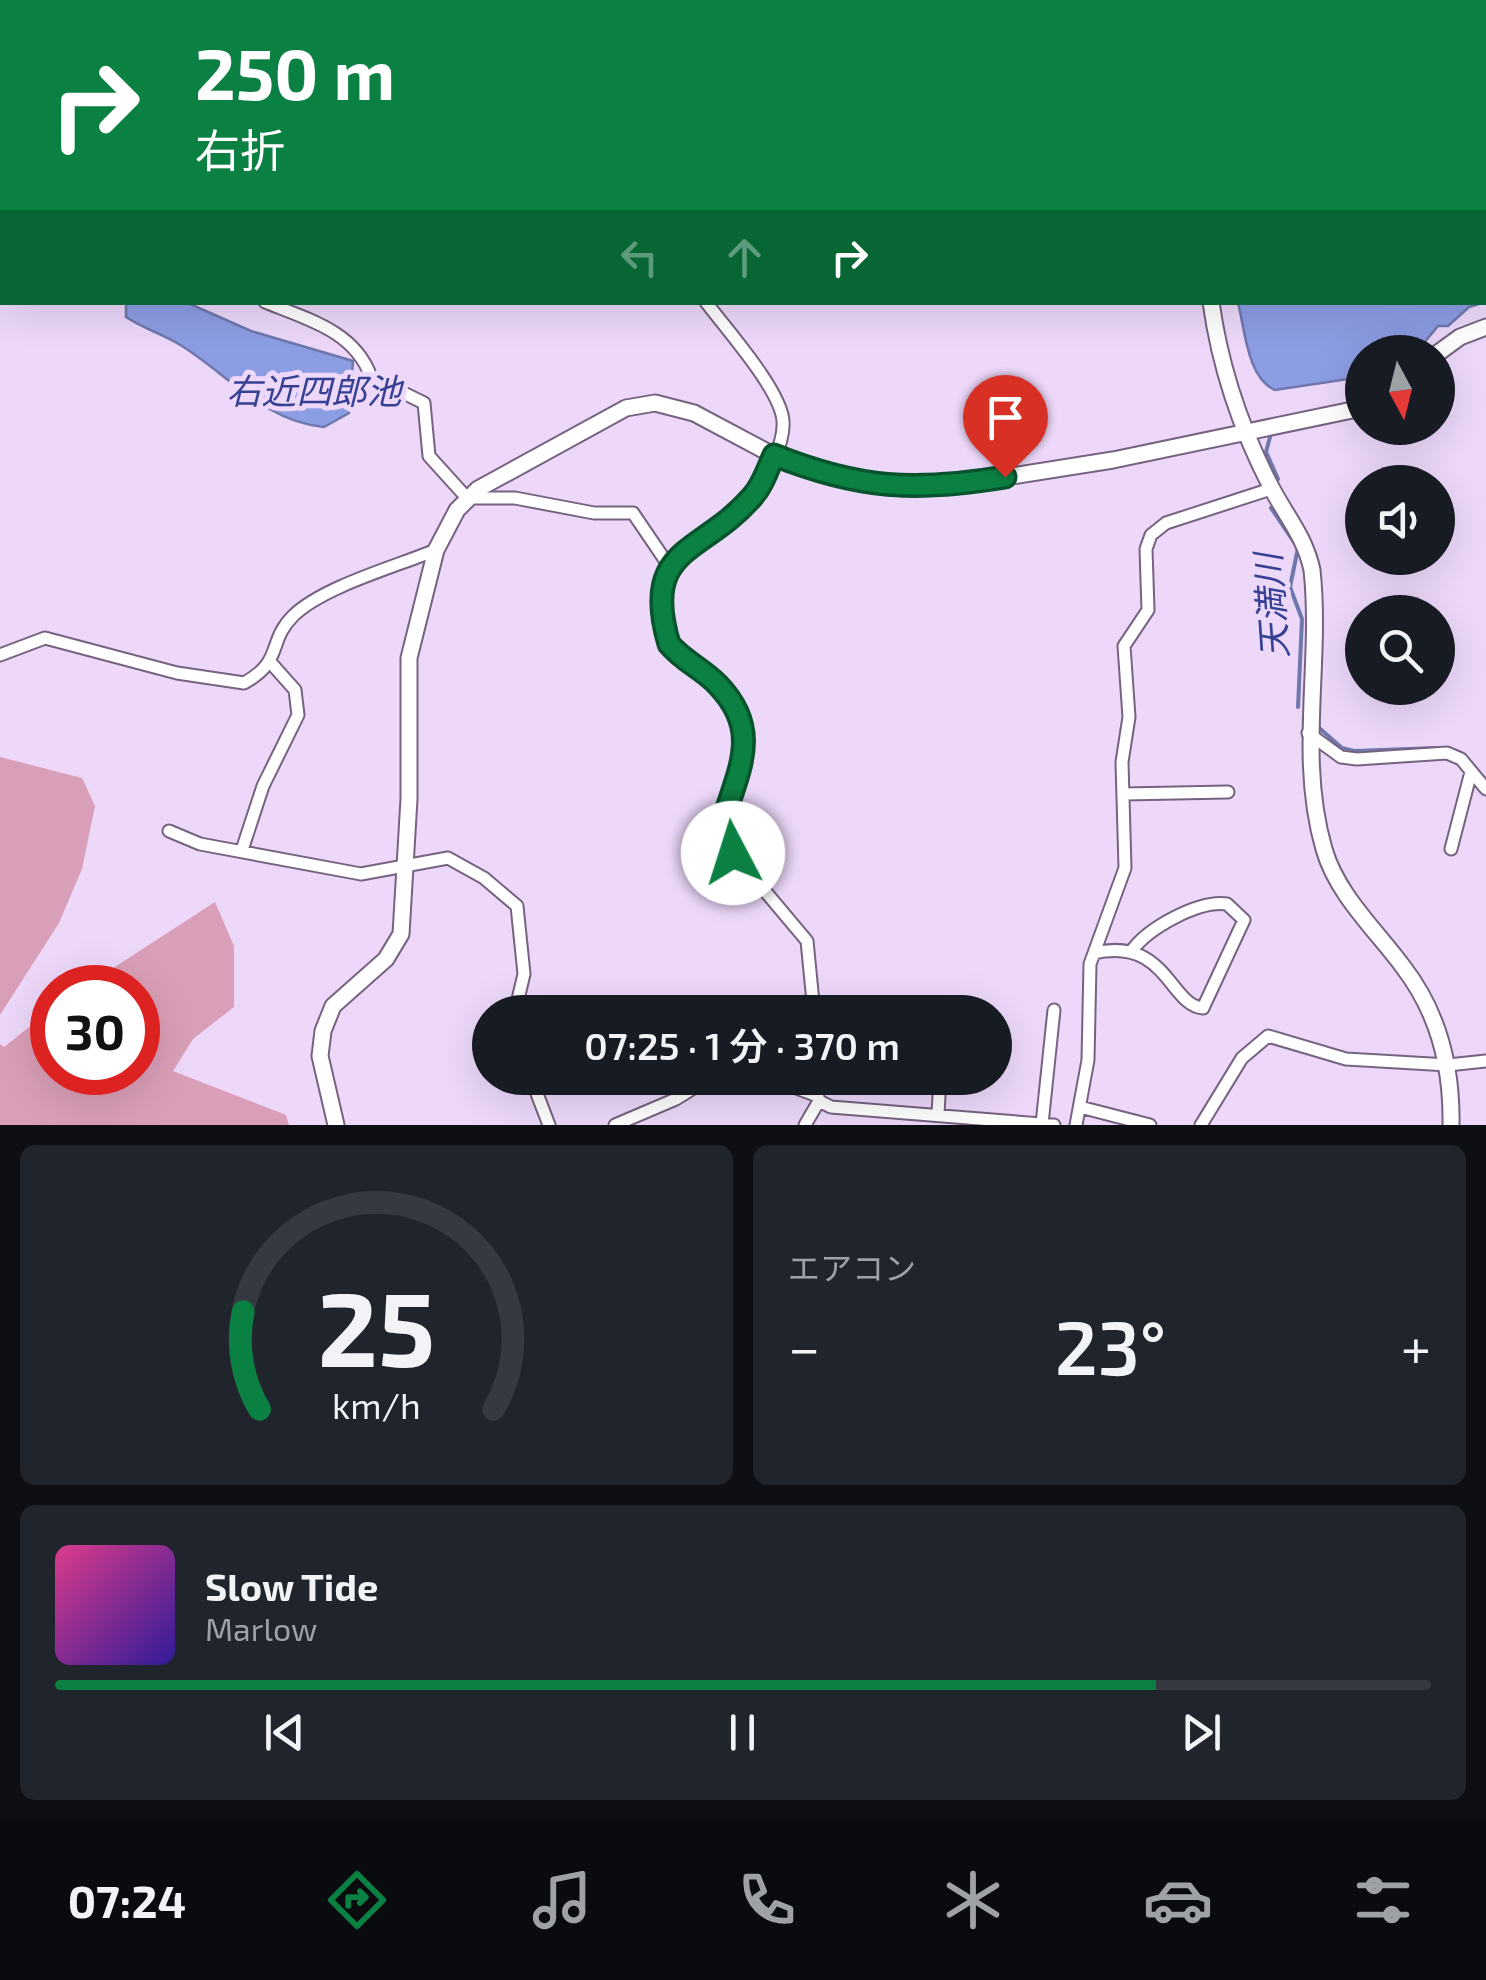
<!DOCTYPE html>
<html lang="ja">
<head>
<meta charset="utf-8">
<style>
	:root { --surface:#171b24; --page:#20242c; --text:#f1f3f6; --muted:#9ea1a6; --line:#363941; --accent:#0b8043 }
	body { margin:0; font-family:"Exo 2","Noto Sans JP",sans-serif; background:var(--page); color:var(--text); height:100vh; display:flex; flex-direction:column; font-size:38px; white-space:nowrap }
	* { box-sizing:border-box; margin:0 }
	p { font-size:32px; color:var(--muted) }
	.icon { flex:none; width:55px; height:55px; fill:none; stroke:currentColor; stroke-width:2; stroke-linecap:round; stroke-linejoin:round }
	.map { position:relative; height:1125px; overflow:hidden }
	.details { display:flex; flex-direction:column; gap:20px; padding:20px; background:#0d0f14; flex:1 }
	.details>* { flex:none }
	.banner { position:absolute; left:0px; top:0px; width:1488px; height:305px; box-shadow:0 10px 40px #0002; background:#0b8043; color:#fff; overflow:hidden }
	.needle { width:65px; rotate:173deg }
	.fabs { position:absolute; left:1345px; top:335px; display:grid; gap:20px }
	.fabs a { display:grid; place-items:center; width:110px; height:110px; border-radius:50%; background:var(--surface); box-shadow:0 10px 40px #0002; font-size:50px }
	.speed { position:absolute; left:30px; top:965px; display:flex; gap:20px; font-size:50px; font-weight:700; text-align:center }
	.speed>* { display:grid; place-content:center; width:130px; height:130px; border-radius:50%; background:var(--surface); box-shadow:0 10px 40px #0002; line-height:1 }
	.speed .limit { border:15px solid #d22; background:#fff; color:#111 }
	.pin { position:absolute; display:grid; place-items:center; width:85px; height:85px; color:#fff; margin:-102px -42px; border-radius:50% 50% 50% 0; rotate:-45deg; box-shadow:0 0 10px #0007 }
	.pin .icon { rotate:45deg }
	.me { position:absolute; width:110px; margin:-55px; rotate:355deg; stroke-linejoin:round; filter:drop-shadow(0 0 8px #0008) }
	.turn { display:flex; align-items:center; gap:35px; height:210px; padding:0 30px; font-size:45px }
	.turn .icon { width:130px; height:130px; stroke-width:2.5 }
	.turn b { display:block; font-size:70px; line-height:85px }
	.lanes { display:flex; align-items:center; height:95px; padding:0 30px; background:#0003; justify-content:center; gap:50px; direction:ltr }
	.lanes .off { opacity:.35 }
	.big { font-size:75px; font-weight:600; line-height:1.1 }
	.details .widget { flex:1; display:flex; flex-direction:column; justify-content:center; gap:15px; min-width:0; padding:0 35px; border-radius:15px; background:var(--page) }
	.details .dial { align-items:center; gap:0 }
	.dial svg { height:260px; overflow:visible; fill:none; stroke:var(--line); stroke-width:7; stroke-linecap:round; text-anchor:middle }
	.dial text { fill:var(--text); stroke:none }
	.song { display:flex; align-items:center; gap:30px }
	.cover { width:120px; height:120px; border-radius:15px; background:linear-gradient(135deg,hsl(330 70% 55%),hsl(250 70% 35%)) }
	.played { height:10px; border-radius:5px; background:linear-gradient(90deg,var(--accent) 80%,var(--line) 80%) }
	.keys { display:flex; justify-content:space-around; direction:ltr }
	.heat { display:flex; justify-content:space-between; align-items:center; font-size:55px; direction:ltr }
	.details .tiles { flex:1; display:grid; gap:20px; grid-template-columns:1fr 1fr }
	.widget:last-child { grid-column:span 2 }
	.trip { position:absolute; left:472px; top:995px; width:540px; height:100px; border-radius:50px; background:var(--surface); box-shadow:0 10px 40px #0002; font-weight:600; line-height:100px; text-align:center }
	.dock { display:flex; height:160px; justify-content:space-around; align-items:center; background:#090b0e; color:var(--muted) }
	.dock .icon { width:70px; height:70px }
	.dock .on { color:var(--accent) }
	.dock b { font-size:45px; color:var(--text) }
	.map>svg:first-child { display:block }
	.green { fill:#da9fb8 }
	.water { fill:#8d9de4; stroke:#6f78ad; stroke-width:2.5 }
	.lines { fill:none; stroke-linecap:round; stroke-linejoin:round }
	.stream { stroke:#6f78ad; stroke-width:4 }
	.lane-casing { stroke:#766380; stroke-width:10 }
	.street-casing { stroke:#766380; stroke-width:15 }
	.secondary-casing { stroke:#766380; stroke-width:19 }
	.lane { stroke:#fff; stroke-width:6 }
	.street { stroke:#fff; stroke-width:11 }
	.secondary { stroke:#fff; stroke-width:15 }
	.route-casing { stroke:#07532c; stroke-width:25 }
	.route { stroke:#0b8043; stroke-width:18 }
	.labels { text-anchor:middle; dominant-baseline:central; stroke-width:10; stroke-linejoin:round; paint-order:stroke }
	.water-label { font-size:35px; font-style:italic; fill:#364193; stroke:#edd8fa }
</style>
</head>
<body>
<div class="map">
<svg width="1486" height="1125" viewBox="0 0 1486 1125">
	<rect width="100%" height="100%" fill="#edd8fa"/>
	<path class="green" d="M 0,757 L 82,778 L 95,806 L 82,869 L 59,923 L 0,1015 Z
		M 215,902 L 234,946 L 234,1007 L 193,1039 L 173,1071 L 286,1115 L 289,1125 L 0,1125 L 0,1044 L 4,1047 L 52,1009 L 52,1072 L 138,1072 L 138,988 L 84,987 Z"/>
	<path class="water" d="M 126,303 L 188,303 L 251,331 L 353,361 L 349,413 L 324,427 C 266,422 228,375 182,346 C 165,335 144,329 126,317 Z
		M 1238,303 L 1238,302 L 1482,303 L 1469,307 L 1448,326 L 1438,326 L 1418,350 L 1414,345 L 1404,352 L 1362,352 L 1362,377 L 1275,390 C 1247,378 1245,329 1238,303 Z"/>
	<g class="lines">
		<path class="stream" d="M 1270,437 L 1266,452 L 1278,479
			M 1271,508 L 1298,548 L 1290,587 L 1302,619 L 1298,707
			M 1318,727 L 1342,748 L 1354,751 L 1436,748"/>
		<defs>
			<path id="lane" d="M 930,0 L 932,2"/>
			<path id="street" d="M 705,0 L 705,2
				M 0,118 L 2,120
				M 265,302 C 307,319 355,331 371,377 L 424,403 L 429,456 L 467,498 L 515,498 L 594,513 L 633,513 L 669,566
				M 706,302 C 726,329 781,390 783,421 C 785,445 764,482 750,500 C 726,520 690,538 671,562 C 665,570 664,582 663,591 C 652,672 726,661 742,730 C 752,772 719,799 723,834 L 733,853 L 807,941 L 814,1012
				M 0,655 L 45,638 L 177,673 L 244,683 C 284,661 267,642 293,616 C 322,587 397,566 436,550
				M 1308,733 L 1341,757 L 1357,759 L 1447,753 L 1461,759 L 1486,789
				M 1124,794 L 1228,792
				M 169,831 L 200,844 L 361,874 L 448,858 L 484,878 L 517,906 L 524,974 L 515,1012
				M 1451,849 L 1471,772
				M 242,850 L 263,786 L 298,715 L 295,690 L 271,663
				M 1094,953 C 1166,936 1170,1006 1203,1008 L 1244,920 L 1227,904 C 1199,900 1147,928 1131,952
				M 531,1078 L 549,1125
				M 770,1078 L 815,1095
				M 813,1078 L 819,1101 L 831,1107 L 1054,1125
				M 1080,1107 L 1150,1125
				M 938,1114 L 940,1078
				M 1042,1124 L 1054,1010
				M 615,1125 L 676,1099 L 708,1079 L 722,1078
				M 805,1125 L 819,1101
				M 1076,1125 L 1088,1060 L 1090,964 L 1125,868 L 1122,762 L 1129,717 L 1124,646 L 1148,610 L 1146,549 L 1151,535 L 1166,523 L 1271,489
				M 1201,1125 L 1242,1058 L 1268,1036 L 1346,1059 L 1448,1065 L 1486,1061"/>
			<path id="secondary" d="M 1163,0 L 1164,2
				M 1211,302 C 1220,367 1241,429 1271,487 C 1286,516 1305,537 1312,570 C 1322,664 1297,756 1324,849 C 1337,895 1377,931 1404,968 C 1439,1014 1452,1069 1451,1125
				M 1438,353 L 1460,337 L 1486,327
				M 336,1125 L 320,1056 L 323,1031 L 333,1006 L 386,959 L 401,934 L 409,799 L 409,658 L 436,550 L 457,510 L 478,489 L 626,408 L 655,403 L 694,413 L 773,455 L 830,476 L 902,488 L 948,486 L 1113,460 L 1362,408"/>
		</defs>
		<use href="#lane" class="lane-casing"/>
		<use href="#street" class="street-casing"/>
		<use href="#secondary" class="secondary-casing"/>
		<use href="#lane" class="lane"/>
		<use href="#street" class="street"/>
		<use href="#secondary" class="secondary"/>
	</g>
	<g class="lines">
		<defs>
			<path id="route" d="M 733,853 L 722,826 C 735,774 765,734 718,685 C 703,669 683,661 669,644 C 640,546 703,554 752,497 C 763,485 767,470 774,455 C 859,489 915,492 1005,477"/>
		</defs>
		<use href="#route" class="route-casing"/>
		<use href="#route" class="route"/>
	</g>
	<g class="labels">
		<g class="water-label">
			<text x="314" y="390">右近四郎池</text>
			<text transform="translate(1270 606) rotate(-94)">天満川</text>
		</g>
	</g>
</svg>
<div class="fabs">
<a><svg class="needle" viewBox="-14 -14 28 28"><path d="M0-13l5 13h-10z" fill="#e53935"/><path d="M0 13l5-13h-10z" fill="#9ea1a6"/></svg></a>
<a><svg class="icon" aria-label="sound" viewBox="0 0 24 24"><path d="M4 9h4l5-4v14l-5-4H4zM17 9q2 3 0 6"/></svg></a>
<a><svg class="icon" aria-label="search" viewBox="0 0 24 24"><circle cx="10" cy="10" r="6"/><path d="M15 15l6 6"/></svg></a>
</div>
<div class="speed"><div class="limit">30</div></div>
<div class="pin" style="left:1005px;top:477px;background:#d93025"><svg class="icon" aria-label="arrive" viewBox="0 0 24 24"><path d="M6 21V4h12l-3 4 3 4H6"/></svg></div>
<svg class="me" style="left:733px;top:853px" viewBox="-20 -20 40 40"><circle r="19" fill="#fff"/><path d="M0-13L10 11 0 6-10 11z" fill="#0b8043"/></svg>
<div class="trip">07:25 · 1 分 · 370 m</div>
<div class="banner">
<div class="turn"><svg class="icon" aria-label="right" viewBox="0 0 24 24"><path d="M7 20v-9h11M14 6l5 5-5 5"/></svg><div><b>250 m</b>右折</div></div>
<div class="lanes"><svg class="icon off" aria-label="left" viewBox="0 0 24 24"><path d="M17 20v-9H6M10 6l-5 5 5 5"/></svg><svg class="icon off" aria-label="ahead" viewBox="0 0 24 24"><path d="M12 20V5M6 11l6-6 6 6"/></svg><svg class="icon" aria-label="right" viewBox="0 0 24 24"><path d="M7 20v-9h11M14 6l5 5-5 5"/></svg></div>
</div>
</div>
<section class="details">
<div class="tiles">
<div class="widget dial"><svg viewBox="0 0 100 80">
<path d="M14 69A42 42 0 1 1 86 69"/>
<path d="M14 69A42 42 0 0 1 9 39" stroke="#0b8043"/>
<text x="50" y="56" font-size="32" font-weight="700">25</text>
<text x="50" y="72" font-size="11">km/h</text>
</svg></div>
<div class="widget"><p>エアコン</p>
<div class="heat"><a>−</a><b class="big">23°</b><a>+</a></div>
</div>
<div class="widget">
<div class="song"><i class="cover"></i><div><b>Slow Tide</b><p>Marlow</p></div></div>
<div class="played"></div>
<div class="keys"><svg class="icon" aria-label="previous" viewBox="0 0 24 24"><path d="M18 5L8 12l10 7zM5 5v14"/></svg><svg class="icon" aria-label="pause" viewBox="0 0 24 24"><path d="M8 5v14M16 5v14"/></svg><svg class="icon" aria-label="next" viewBox="0 0 24 24"><path d="M6 5l10 7-10 7zM19 5v14"/></svg></div>
</div>
</div>
</section>
<nav class="dock">
<b>07:24</b>
<svg class="icon on" aria-label="directions" viewBox="0 0 24 24"><path d="M12 3l9 9-9 9-9-9zM9 14v-3h6M13 9l2 2-2 2"/></svg>
<svg class="icon" aria-label="music" viewBox="0 0 24 24"><path d="M9 18V5l10-2v13"/><circle cx="6" cy="18" r="3"/><circle cx="16" cy="16" r="3"/></svg>
<svg class="icon" aria-label="phone" viewBox="0 0 24 24"><path d="M5 4h4l2 5-3 2q2 4 5 5l2-3 5 2v4C11 20 4 13 5 4z"/></svg>
<svg class="icon" aria-label="climate" viewBox="0 0 24 24"><path d="M12 3v18M4 7l16 10M4 17L20 7"/></svg>
<svg class="icon" aria-label="car" viewBox="0 0 24 24"><path d="M5 17H2v-5l4-1 3-4h7l3 4 3 1v5h-3M9 17h6M6 11h13"/><circle cx="7" cy="17" r="2"/><circle cx="17" cy="17" r="2"/></svg>
<svg class="icon" aria-label="filters" viewBox="0 0 24 24"><path d="M4 7h16M4 17h16"/><circle cx="9" cy="7" r="2"/><circle cx="15" cy="17" r="2"/></svg>
</nav>
</body>
</html>
